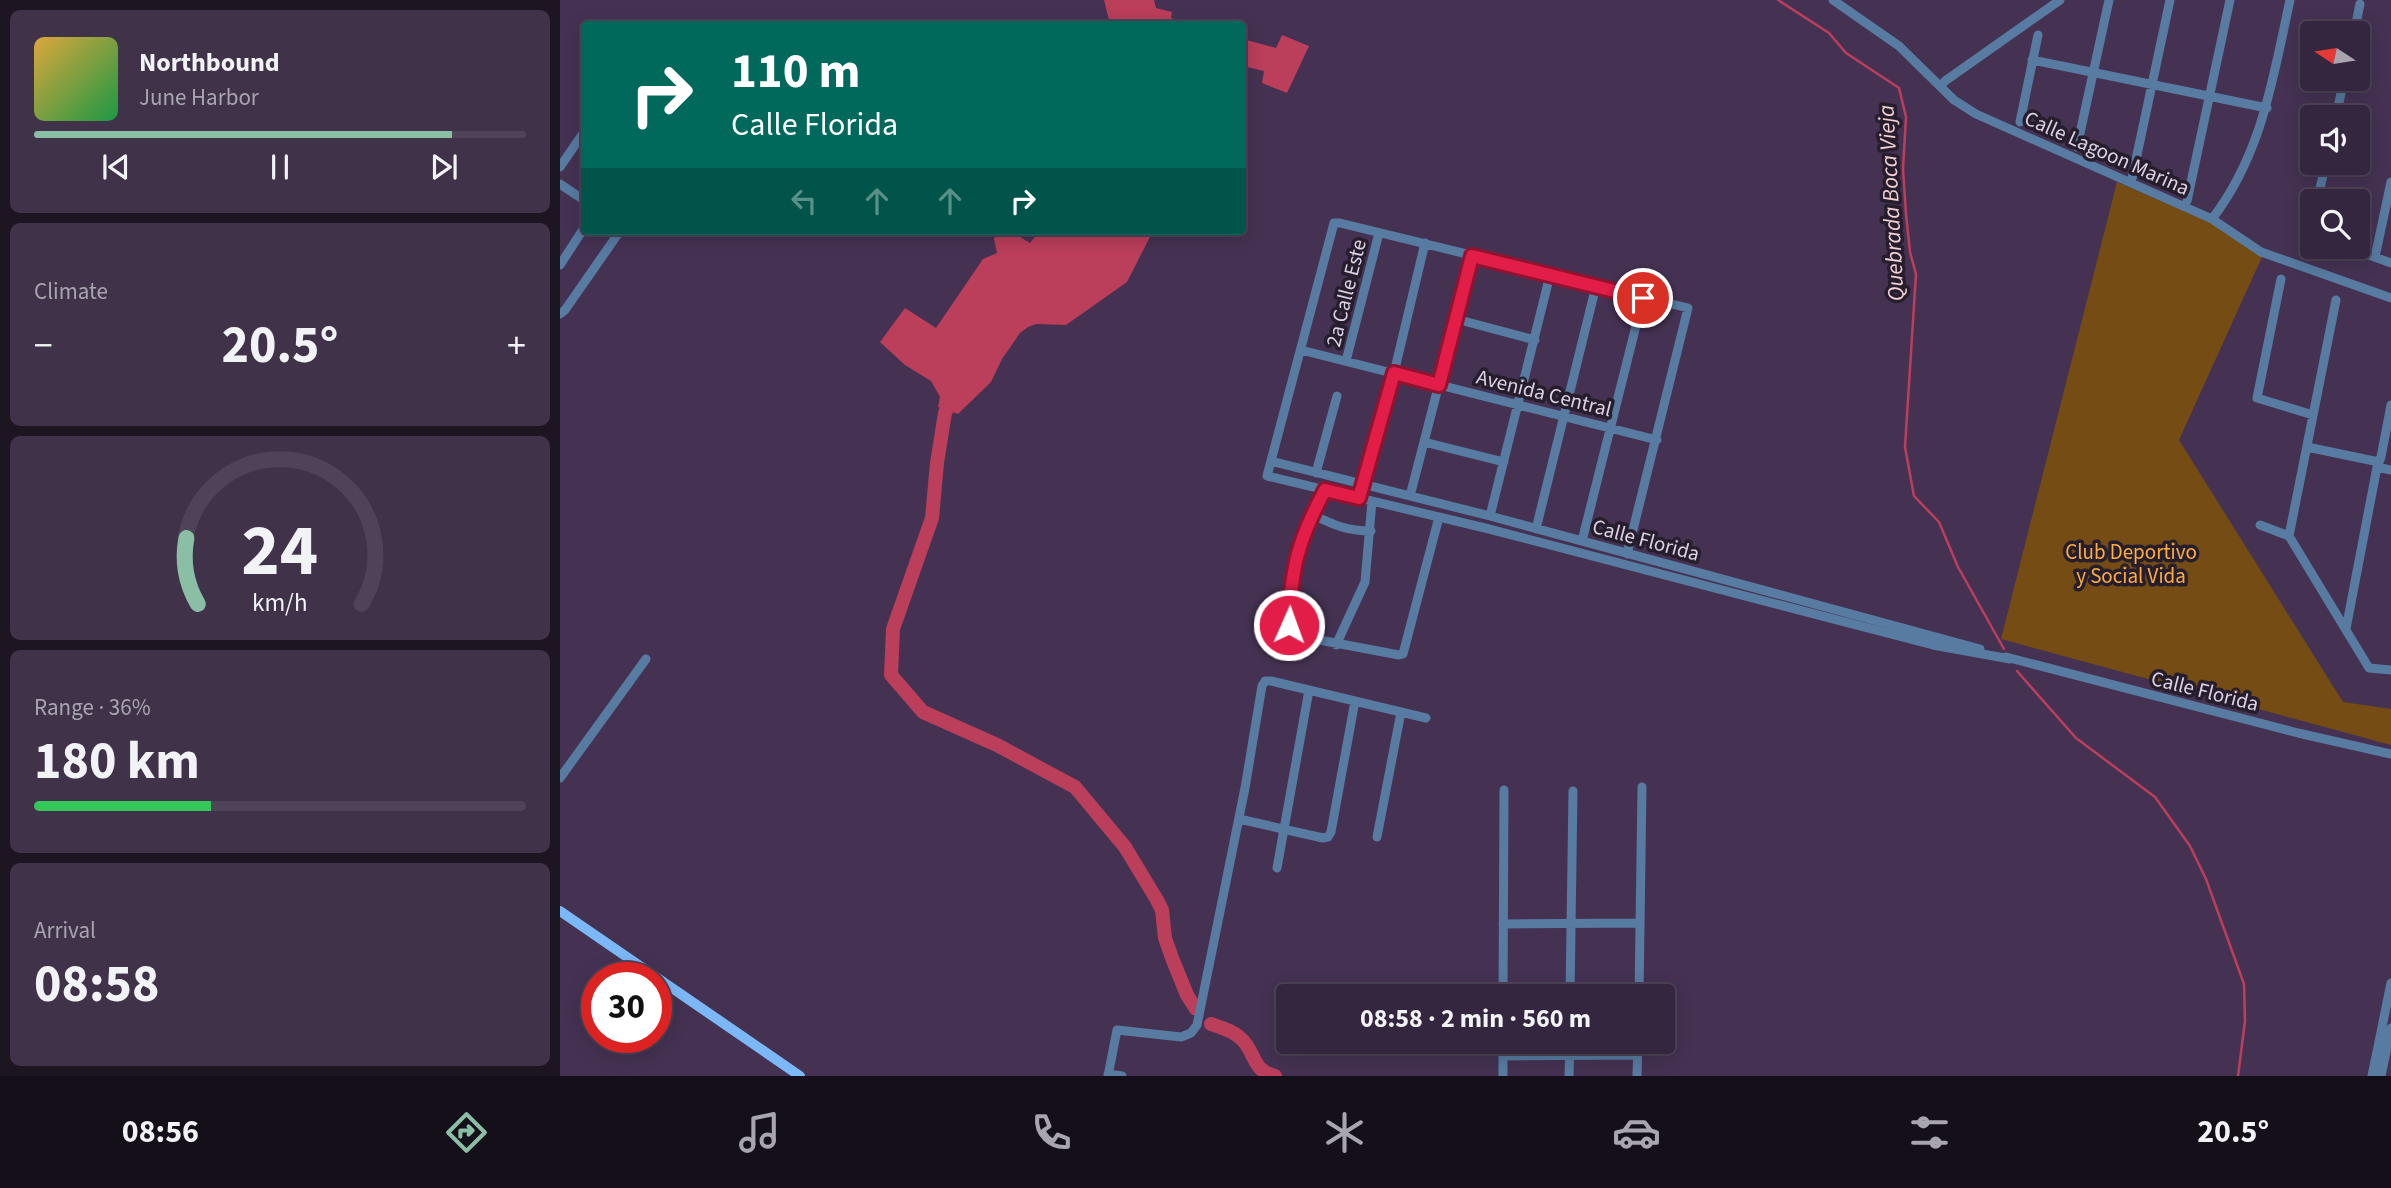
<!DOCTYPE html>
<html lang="en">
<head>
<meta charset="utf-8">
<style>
	:root { --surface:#34263e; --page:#3f3249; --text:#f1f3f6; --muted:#a9a5b0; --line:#4e4358; --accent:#8abfa5 }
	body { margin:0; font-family:"Source Sans 3",sans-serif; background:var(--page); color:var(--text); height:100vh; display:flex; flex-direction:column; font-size:26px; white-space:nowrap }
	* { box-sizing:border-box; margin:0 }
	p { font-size:23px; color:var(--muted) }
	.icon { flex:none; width:38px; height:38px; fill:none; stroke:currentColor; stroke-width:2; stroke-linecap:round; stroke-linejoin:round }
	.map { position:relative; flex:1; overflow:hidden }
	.side { display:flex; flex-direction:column; gap:10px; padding:10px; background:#1d1522; width:560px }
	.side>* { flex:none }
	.banner { position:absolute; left:21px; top:21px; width:665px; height:214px; border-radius:7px; box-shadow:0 4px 18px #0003,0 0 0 2px var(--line); background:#00695c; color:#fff; overflow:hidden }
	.needle { width:46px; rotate:282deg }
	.tools { position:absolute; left:1740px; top:21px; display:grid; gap:14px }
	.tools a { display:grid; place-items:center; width:70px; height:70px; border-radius:7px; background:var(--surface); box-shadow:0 4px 18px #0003,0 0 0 2px var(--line); font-size:35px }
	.speed { position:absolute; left:21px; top:962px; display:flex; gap:14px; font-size:35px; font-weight:700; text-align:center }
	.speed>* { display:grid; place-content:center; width:91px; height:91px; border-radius:50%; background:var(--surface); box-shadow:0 4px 18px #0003,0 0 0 2px var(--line); line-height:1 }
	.speed .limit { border:10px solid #d22; background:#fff; color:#111 }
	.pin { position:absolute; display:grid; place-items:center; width:60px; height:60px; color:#fff; margin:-30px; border:4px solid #fff; border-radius:50%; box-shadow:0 2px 7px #0007 }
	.me { position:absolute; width:77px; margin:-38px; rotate:2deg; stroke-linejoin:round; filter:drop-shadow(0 0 5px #0008) }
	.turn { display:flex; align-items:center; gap:24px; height:147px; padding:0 35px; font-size:32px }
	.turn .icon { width:91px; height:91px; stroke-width:2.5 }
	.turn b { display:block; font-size:49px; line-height:60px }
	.lanes { display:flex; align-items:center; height:66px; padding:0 35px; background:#0003; justify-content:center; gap:35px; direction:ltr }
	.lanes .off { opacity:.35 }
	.big { font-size:52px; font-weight:700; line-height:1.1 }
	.side .card { flex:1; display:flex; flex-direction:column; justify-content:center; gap:10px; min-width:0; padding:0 24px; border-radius:10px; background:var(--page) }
	.side .dial { align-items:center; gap:0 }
	.dial svg { height:182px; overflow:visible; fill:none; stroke:var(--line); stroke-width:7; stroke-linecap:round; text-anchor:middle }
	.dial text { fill:var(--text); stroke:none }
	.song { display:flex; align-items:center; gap:21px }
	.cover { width:84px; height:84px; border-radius:10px; background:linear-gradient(135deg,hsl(40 70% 55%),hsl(140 70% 35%)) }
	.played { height:7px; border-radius:4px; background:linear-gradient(90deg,var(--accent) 85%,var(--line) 85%) }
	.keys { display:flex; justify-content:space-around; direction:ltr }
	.heat { display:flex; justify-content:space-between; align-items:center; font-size:38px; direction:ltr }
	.charge { height:10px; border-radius:5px; background:linear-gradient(90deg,#34c759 36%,var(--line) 0) }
	.trip { position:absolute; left:716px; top:984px; width:399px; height:70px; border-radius:7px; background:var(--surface); box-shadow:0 4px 18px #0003,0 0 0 2px var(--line); font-weight:700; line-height:70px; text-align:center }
	.tabs { display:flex; height:112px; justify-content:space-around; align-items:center; background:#150f19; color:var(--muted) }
	.tabs .icon { width:49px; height:49px }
	.tabs .selected { color:var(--accent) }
	.tabs b { font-size:32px; color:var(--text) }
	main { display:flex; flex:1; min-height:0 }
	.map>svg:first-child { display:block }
	.green { fill:#744c14 }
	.water { fill:#bb3e5b }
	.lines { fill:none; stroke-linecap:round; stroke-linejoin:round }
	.stream { stroke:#bb3e5b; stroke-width:2.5 }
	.river { stroke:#bb3e5b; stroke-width:14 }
	.minor { stroke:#577ba1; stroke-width:9 }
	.major { stroke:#7cb8f7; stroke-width:10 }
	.route-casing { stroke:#92132f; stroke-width:18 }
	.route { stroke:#e11d48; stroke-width:12 }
	.labels { text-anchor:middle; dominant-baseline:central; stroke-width:7; stroke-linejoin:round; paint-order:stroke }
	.street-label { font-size:21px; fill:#ddd1e6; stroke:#271e2d }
	.park-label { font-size:21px; fill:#fead3e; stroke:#271e2d }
	.water-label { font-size:23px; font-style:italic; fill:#f2d0d4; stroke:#271e2d }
</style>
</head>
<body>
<main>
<section class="side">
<div class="card">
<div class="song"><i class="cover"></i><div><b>Northbound</b><p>June Harbor</p></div></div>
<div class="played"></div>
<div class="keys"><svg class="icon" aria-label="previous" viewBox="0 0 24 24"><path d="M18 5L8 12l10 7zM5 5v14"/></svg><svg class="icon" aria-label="pause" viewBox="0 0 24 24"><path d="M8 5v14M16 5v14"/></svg><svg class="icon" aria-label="next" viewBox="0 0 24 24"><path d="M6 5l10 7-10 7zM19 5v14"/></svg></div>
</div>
<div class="card"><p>Climate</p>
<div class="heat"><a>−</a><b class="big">20.5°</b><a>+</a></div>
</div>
<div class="card dial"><svg viewBox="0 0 100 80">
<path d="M14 69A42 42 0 1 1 86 69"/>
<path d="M14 69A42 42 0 0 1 9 40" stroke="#8abfa5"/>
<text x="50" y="56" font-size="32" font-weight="700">24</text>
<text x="50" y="72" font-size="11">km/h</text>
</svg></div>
<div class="card"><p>Range · 36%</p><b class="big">180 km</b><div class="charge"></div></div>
<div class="card"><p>Arrival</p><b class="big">08:58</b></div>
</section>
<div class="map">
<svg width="1831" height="1076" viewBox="0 0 1831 1076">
	<rect width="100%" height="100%" fill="#453253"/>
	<path class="green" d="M 1557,182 L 1656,225 L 1702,257 L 1619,440 L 1783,702 L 1831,709 L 1831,745 L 1441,639 Z"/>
	<path class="water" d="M 544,0 L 594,0 L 596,8 L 612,12 L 611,18 L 632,24 L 550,24 Z
		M 722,35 L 749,46 L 727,93 L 702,83 L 704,71 L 683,66 L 683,39 L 716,48 Z
		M 438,231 L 450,231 L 470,243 L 477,234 L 481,235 L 484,231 L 593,231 L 567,282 L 506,325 L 476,324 L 468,327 L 460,333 L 442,359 L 431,382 L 398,414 L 378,407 L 380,397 L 371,381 L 345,365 L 320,342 L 345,308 L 376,328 L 423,259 L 437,253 L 434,239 Z"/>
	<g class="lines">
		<path class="stream" d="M 1218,0 L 1269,33 L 1286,53 L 1339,88 L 1346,117 L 1343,169 L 1346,214 L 1350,252 L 1356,274 L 1345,447 L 1354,496 L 1379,522 L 1398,567 L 1444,649
			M 1457,671 L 1516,738 L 1595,797 L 1630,846 L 1646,879 L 1684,984 L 1685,1021 L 1678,1076"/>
		<path class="river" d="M 394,395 L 385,413 L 377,463 L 372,518 L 333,629 L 331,675 L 363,712 L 437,745 L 515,787 L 565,847 L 597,900 L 602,910 L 605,938 L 612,958 L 627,995 L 636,1009
			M 651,1024 C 663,1028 677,1032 685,1043 C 696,1057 694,1071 715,1076"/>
		<path class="minor" d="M 1273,0 L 1339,46 L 1394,100 L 1416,114 L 1652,219 L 1701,252 L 1831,298
			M 1794,33 L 1800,4
			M 1472,60 L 1707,108
			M 1381,86 L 1385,81 L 1500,0
			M 1776,117 L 1784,79
			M 1460,122 L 1478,35
			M 1517,147 L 1549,0
			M 0,167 L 24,132
			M 1571,183 L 1610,0
			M 0,184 L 24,200
			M 1627,201 L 1670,0
			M 1757,201 L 1766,163
			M 1652,219 C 1702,154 1713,78 1730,0
			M 1752,227 L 1752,234
			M 1787,247 L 1831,263
			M 1815,257 L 1831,182
			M 0,265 L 24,228
			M 1721,279 L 1697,398 L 1753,415
			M 0,314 L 5,310 L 60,231
			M 896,319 L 975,340
			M 741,350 L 1097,440
			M 786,361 L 819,233
			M 864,442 L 944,462
			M 1747,447 L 1819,462
			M 711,461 L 930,516 L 1420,649
			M 1817,467 L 1831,470
			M 756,473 L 777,396
			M 765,490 C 745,528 731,565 730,609 C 730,618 728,627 733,635 L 839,655 L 843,654 L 879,517
			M 850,496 L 912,256
			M 799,498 L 834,373 L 865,243
			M 753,515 C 774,525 787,531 811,531
			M 930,516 L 990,275
			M 1700,525 L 1729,536 L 1809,668 L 1831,670
			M 976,529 L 1036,286
			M 1729,536 L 1776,300
			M 1022,541 L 1083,298
			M 1067,554 L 1128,308 L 780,223 L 774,223 L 707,476 L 925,528 L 1373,645 L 1450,659
			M 1786,629 L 1817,467 L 1821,457 L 1831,405
			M 776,645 L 805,582 L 812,501
			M 1446,657 L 1738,733 L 1831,754
			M 0,778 L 86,659
			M 679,819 L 763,838 L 768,837 L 771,832 L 795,701
			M 817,837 L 841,712
			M 717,868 L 749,690
			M 943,924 L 1080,923
			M 943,996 L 944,790
			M 1010,996 L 1013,791
			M 1079,996 L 1082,787
			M 943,1056 L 1078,1055
			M 548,1074 L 562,1076
			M 548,1076 L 557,1030 L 621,1037 L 631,1033 L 637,1025 L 685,788 L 702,686 L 705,681 L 711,681 L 866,718
			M 943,1076 L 943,1041
			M 1009,1076 L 1010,1041
			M 1077,1076 L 1078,1041
			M 1812,1076 L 1831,983
			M 1821,1076 L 1831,1028"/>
		<path class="major" d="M 0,911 L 240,1076"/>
	</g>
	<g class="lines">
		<defs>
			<path id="route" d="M 729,625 C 731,568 738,540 765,490 L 799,498 L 834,373 L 879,385 L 912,256 L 1083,298"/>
		</defs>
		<use href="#route" class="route-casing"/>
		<use href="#route" class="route"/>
	</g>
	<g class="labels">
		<g class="street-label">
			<text transform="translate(1547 153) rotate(24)">Calle Lagoon Marina</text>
			<text transform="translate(786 293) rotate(-76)">2a Calle Este</text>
			<text transform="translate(984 393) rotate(14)">Avenida Central</text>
			<text transform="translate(1086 540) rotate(15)">Calle Florida</text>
			<text transform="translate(1645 691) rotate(14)">Calle Florida</text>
		</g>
		<g class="park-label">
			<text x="1571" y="552">Club Deportivo<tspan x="1571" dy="24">y Social Vida</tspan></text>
		</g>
		<g class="water-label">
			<text transform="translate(1331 203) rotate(-93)">Quebrada Boca Vieja</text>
		</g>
	</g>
</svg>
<div class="tools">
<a><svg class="needle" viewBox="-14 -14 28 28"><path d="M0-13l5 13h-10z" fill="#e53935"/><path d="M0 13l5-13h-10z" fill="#a9a5b0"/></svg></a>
<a><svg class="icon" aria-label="sound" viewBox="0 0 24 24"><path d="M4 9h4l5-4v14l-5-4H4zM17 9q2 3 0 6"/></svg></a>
<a><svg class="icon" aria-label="search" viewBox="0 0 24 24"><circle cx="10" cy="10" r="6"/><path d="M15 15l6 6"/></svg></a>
</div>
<div class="speed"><div class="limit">30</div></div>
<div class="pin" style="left:1083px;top:298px;background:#d93025"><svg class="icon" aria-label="arrive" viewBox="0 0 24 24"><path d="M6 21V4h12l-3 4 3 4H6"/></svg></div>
<svg class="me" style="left:729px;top:625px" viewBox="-20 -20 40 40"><circle r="17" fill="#e11d48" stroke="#fff" stroke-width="3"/><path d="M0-11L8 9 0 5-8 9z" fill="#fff"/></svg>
<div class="trip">08:58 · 2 min · 560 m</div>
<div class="banner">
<div class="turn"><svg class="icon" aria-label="right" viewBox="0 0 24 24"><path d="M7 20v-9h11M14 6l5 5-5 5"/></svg><div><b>110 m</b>Calle Florida</div></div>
<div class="lanes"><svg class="icon off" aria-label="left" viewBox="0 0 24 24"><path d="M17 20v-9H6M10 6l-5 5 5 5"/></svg><svg class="icon off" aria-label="ahead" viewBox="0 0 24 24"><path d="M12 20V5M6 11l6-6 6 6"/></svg><svg class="icon off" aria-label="ahead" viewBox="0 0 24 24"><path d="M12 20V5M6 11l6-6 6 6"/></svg><svg class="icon" aria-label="right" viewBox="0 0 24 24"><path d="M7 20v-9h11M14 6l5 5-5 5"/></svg></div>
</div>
</div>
</main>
<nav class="tabs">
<b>08:56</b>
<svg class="icon selected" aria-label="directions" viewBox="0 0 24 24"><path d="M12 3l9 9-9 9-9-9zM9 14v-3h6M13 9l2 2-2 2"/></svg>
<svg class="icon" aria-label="music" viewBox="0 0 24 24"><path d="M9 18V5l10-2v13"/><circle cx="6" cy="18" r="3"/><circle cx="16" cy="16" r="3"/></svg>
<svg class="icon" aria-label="phone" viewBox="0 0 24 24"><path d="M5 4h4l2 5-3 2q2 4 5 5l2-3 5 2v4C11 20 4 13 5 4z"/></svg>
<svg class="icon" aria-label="climate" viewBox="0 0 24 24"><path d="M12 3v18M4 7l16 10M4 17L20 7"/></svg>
<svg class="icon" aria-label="car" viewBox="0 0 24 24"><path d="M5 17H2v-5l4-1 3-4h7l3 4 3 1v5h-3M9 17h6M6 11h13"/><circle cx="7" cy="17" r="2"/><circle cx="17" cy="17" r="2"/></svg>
<svg class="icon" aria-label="filters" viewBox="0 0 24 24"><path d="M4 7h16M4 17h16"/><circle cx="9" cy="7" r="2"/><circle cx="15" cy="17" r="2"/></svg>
<b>20.5°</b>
</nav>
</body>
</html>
